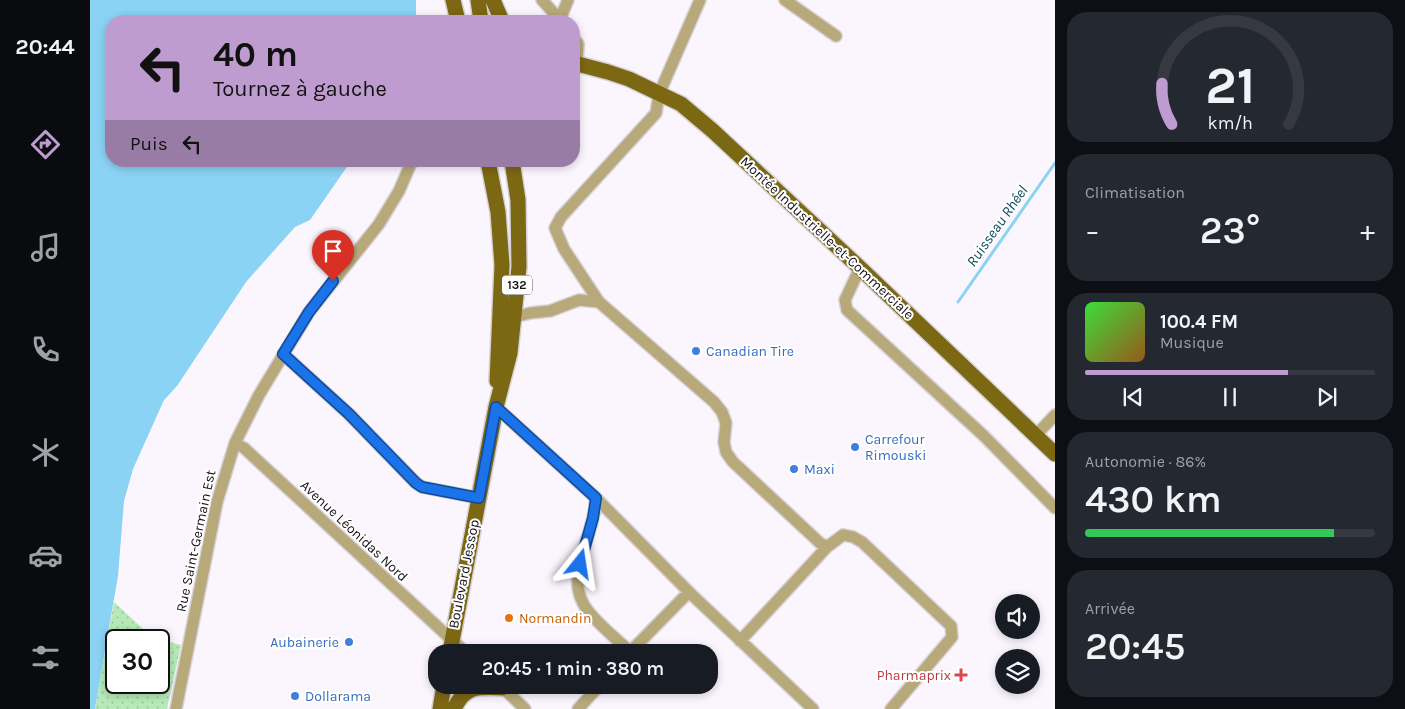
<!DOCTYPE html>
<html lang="fr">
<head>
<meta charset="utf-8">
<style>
	:root { --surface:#171b24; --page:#242831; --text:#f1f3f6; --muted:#9ea1a6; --line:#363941; --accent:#bf9cd0 }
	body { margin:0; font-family:Karla,sans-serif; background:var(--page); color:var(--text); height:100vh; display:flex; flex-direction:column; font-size:19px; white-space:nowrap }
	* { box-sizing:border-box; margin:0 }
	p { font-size:16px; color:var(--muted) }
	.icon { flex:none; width:28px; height:28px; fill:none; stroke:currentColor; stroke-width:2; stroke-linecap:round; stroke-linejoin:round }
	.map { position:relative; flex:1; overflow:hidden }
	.sheet { display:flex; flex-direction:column; gap:12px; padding:12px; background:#0d0f14; width:350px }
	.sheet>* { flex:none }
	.guide { position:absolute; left:15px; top:15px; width:475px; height:152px; border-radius:20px; box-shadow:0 2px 8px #0003; background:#bf9cd0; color:#111; overflow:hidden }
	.tools { position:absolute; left:905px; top:594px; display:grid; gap:10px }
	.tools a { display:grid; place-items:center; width:45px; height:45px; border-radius:50%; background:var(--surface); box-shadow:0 2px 8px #0003; font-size:25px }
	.speed { position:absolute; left:15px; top:629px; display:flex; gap:10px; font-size:25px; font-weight:700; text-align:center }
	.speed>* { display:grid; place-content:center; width:65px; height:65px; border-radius:50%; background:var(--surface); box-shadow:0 2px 8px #0003; line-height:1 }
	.speed .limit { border:2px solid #111; border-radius:8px; background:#fff; color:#111 }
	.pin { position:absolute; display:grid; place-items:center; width:42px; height:42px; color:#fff; margin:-51px -21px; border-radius:50% 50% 50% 0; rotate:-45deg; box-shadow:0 0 5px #0007 }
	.pin .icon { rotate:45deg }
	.me { position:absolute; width:55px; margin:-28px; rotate:15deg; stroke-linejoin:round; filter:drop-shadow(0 0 4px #0008) }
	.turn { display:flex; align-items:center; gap:18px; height:105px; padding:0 25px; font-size:22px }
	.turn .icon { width:65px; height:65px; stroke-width:2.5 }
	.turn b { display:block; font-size:35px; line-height:42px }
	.then { display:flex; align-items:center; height:48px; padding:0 25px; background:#0003; gap:10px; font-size:19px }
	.big { font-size:38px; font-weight:600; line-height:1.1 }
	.sheet .widget { flex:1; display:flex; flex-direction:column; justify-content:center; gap:8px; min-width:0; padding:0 18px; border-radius:20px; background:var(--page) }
	.sheet .dial { align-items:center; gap:0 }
	.dial svg { height:130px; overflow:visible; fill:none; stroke:var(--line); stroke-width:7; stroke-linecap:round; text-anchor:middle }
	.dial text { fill:var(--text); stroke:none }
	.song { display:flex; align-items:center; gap:15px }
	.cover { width:60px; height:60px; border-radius:8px; background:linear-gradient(135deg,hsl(120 70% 55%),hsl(30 70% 35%)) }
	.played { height:5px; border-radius:2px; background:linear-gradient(90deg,var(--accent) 70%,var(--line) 70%) }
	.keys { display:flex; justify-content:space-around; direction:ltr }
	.heat { display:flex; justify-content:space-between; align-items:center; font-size:28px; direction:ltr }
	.charge { height:8px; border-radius:4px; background:linear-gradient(90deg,#34c759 86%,var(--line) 0) }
	.trip { position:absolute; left:338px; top:644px; width:290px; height:50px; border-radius:20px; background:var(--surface); box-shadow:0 2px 8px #0003; font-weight:600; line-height:50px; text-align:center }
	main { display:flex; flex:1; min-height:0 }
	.tab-bar { display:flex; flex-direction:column; width:90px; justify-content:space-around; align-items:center; background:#090b0e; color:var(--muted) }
	.tab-bar .icon { width:35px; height:35px }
	.tab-bar .current { color:var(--accent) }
	.tab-bar b { font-size:22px; color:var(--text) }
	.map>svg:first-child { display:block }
	.green { fill:url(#green-dots); fill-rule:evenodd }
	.water { fill:#8ad3f4 }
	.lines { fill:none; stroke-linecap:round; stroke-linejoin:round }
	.stream { stroke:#8ad3f4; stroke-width:3 }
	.minor-casing { stroke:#d6d2d8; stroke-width:14 }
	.major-casing { stroke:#d6d2d8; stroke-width:18 }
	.minor { stroke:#b7a97a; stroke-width:11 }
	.major { stroke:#7c6713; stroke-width:15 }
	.route-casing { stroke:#114b97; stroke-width:12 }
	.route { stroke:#1a73e8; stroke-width:9 }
	.shop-dot { fill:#3f7fe0; stroke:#fff; stroke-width:2 }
	.food-dot { fill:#e8710a; stroke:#fff; stroke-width:2 }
	.health-dot { fill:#e0444e; stroke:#fff; stroke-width:2 }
	.labels { text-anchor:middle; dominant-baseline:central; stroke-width:4; stroke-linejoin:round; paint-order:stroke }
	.shield { fill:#fff; stroke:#5c595d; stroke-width:1 }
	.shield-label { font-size:12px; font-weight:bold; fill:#161217 }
	.street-label { font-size:14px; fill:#161217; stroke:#fff }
	.shop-label { font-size:14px; fill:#366cbe; stroke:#fff; text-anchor:start }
	.food-label { font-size:14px; fill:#c56008; stroke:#fff; text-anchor:start }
	.health-label { font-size:14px; fill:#be3a42; stroke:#fff; text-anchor:end }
	.water-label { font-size:15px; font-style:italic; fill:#0e4b62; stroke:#fff }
</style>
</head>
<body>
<main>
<nav class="tab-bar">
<b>20:44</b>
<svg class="icon current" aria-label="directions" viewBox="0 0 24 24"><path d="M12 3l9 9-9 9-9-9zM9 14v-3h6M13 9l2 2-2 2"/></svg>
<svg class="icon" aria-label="music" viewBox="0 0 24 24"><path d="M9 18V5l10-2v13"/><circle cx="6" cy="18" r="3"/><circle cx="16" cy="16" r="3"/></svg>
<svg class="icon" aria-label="phone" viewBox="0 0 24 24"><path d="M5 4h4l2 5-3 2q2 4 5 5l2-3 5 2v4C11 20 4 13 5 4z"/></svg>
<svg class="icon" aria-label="climate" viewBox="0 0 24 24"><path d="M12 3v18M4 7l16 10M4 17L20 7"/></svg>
<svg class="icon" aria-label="car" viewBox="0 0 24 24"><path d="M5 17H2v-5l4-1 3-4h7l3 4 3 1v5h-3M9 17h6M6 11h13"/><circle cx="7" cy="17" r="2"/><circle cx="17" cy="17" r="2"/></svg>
<svg class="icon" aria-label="filters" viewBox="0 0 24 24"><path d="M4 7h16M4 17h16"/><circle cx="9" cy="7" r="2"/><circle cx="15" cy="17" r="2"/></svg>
</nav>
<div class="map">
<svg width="965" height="709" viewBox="0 0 965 709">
	<defs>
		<pattern id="green-dots" width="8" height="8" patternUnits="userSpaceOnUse" patternTransform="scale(1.25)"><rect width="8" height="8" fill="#b8eab9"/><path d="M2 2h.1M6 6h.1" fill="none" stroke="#9dc89e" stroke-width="1.8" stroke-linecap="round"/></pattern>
	</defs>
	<rect width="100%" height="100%" fill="#fbf6fd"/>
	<path class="green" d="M 24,602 L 63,638 L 91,645 L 77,709 L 5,709 ZM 26,640 L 69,640 L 69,682 L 26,682 Z"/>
	<path class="water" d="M 0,0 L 326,0 L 326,20 L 21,21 L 21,161 L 261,161 L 220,220 L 205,227 L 156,282 L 87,386 L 74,400 L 43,469 L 34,501 L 28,576 L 5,709 L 0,709 Z"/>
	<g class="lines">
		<path class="stream" d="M 868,302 L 965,163"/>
		<defs>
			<path id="minor" d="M 452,0 L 471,21
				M 695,0 L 746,36
				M 470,19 L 478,0
				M 484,38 L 488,44 L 487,64
				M 770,268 L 755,300 L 757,310 L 894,436 L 965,508
				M 509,302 L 474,249 L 465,228 L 471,217 L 566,113 L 569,94 L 610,0
				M 425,317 L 440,313 L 460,311 L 489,300 L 509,302 L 624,402 L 632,412 L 636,423 L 634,442 L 636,452 L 643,462 L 730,543 L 737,547 L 753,535 L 763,537 L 772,542 L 861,626 L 862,637 L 801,709
				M 193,354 L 259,414 L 326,483 L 332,487 L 389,498
				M 406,407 L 506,498 L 601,594 L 723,709
				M 945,436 L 965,415
				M 145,443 L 154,448 L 375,652
				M 506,498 C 505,505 505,511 503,517 C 497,548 474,583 499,612 C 511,627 527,639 540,652
				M 650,641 L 737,547
				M 540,652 L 599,592
				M 410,685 L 435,709
				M 86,709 L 127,502 L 145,443 L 169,395 L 219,312 L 289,224 L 309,191 L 322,161
				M 488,709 L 510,685"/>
			<path id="major" d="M 363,0 L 368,21
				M 388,0 L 391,21
				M 403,0 L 412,21
				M 484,63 L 518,72 L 539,79 L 591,104 L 623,131 L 770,268 L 965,454
				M 398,161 L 408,212 L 412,265 L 407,381
				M 360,652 L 406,407 L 420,353 L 429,267 L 428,200 L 422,161
				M 350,709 L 354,685
				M 364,709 C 375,685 389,687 412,688"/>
		</defs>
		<use href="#minor" class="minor-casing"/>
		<use href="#major" class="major-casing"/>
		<use href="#minor" class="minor"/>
		<use href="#major" class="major"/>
	</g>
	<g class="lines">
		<defs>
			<path id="route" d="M 243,281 L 219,312 L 193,354 L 259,414 L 326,483 L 332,487 L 389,498 L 406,407 L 506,498 L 503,518 L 490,564"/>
		</defs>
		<use href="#route" class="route-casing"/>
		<use href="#route" class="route"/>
	</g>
	<g class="shop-dot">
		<circle cx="606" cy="351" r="5"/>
		<circle cx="765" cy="447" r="5"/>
		<circle cx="704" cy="469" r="5"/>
		<circle cx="259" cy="642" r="5"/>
		<circle cx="205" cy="696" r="5"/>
	</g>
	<circle class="food-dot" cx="419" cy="618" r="5"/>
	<path class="health-dot" d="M868.5 667.5h5v5h5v5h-5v5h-5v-5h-5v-5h5z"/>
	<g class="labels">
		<rect class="shield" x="412" y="275.5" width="30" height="19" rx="4"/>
		<g class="shield-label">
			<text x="427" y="285">132</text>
		</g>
		<g class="street-label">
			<text transform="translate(737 238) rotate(43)">Montée Industrielle-et-Commerciale</text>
			<text transform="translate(264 531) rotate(43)">Avenue Léonidas Nord</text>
			<text transform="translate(106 541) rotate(-78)">Rue Saint-Germain Est</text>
			<text transform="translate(374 574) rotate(-79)">Boulevard Jessop</text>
		</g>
		<g class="shop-label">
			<text x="616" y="351">Canadian Tire</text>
			<text x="775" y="439">Carrefour<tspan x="775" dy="16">Rimouski</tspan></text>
			<text x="714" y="469">Maxi</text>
			<text x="249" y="642" text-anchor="end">Aubainerie</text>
			<text x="215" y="696">Dollarama</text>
		</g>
		<g class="food-label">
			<text x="429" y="618">Normandin</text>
		</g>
		<g class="health-label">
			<text x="861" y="675">Pharmaprix</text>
		</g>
		<g class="water-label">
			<text transform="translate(907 226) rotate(-55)">Ruisseau Rhéel</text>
		</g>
	</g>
</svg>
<div class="tools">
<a><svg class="icon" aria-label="sound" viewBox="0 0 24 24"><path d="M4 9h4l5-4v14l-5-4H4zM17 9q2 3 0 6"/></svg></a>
<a><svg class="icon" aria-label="layers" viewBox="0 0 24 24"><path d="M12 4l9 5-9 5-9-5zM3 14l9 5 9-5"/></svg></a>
</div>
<div class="speed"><div class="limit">30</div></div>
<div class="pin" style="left:243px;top:281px;background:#d93025"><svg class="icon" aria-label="arrive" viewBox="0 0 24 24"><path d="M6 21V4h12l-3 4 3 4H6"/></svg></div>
<svg class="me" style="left:490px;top:564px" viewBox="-20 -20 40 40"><path d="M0-17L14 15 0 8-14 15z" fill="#1a73e8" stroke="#fff" stroke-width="4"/></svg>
<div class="trip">20:45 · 1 min · 380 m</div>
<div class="guide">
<div class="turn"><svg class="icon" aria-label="left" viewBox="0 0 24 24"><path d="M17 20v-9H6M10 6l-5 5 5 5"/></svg><div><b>40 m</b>Tournez à gauche</div></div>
<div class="then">Puis<svg class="icon" aria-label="left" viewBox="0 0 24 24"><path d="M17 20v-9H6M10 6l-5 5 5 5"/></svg></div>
</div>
</div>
<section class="sheet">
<div class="widget dial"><svg viewBox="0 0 100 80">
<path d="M14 69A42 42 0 1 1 86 69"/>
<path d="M14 69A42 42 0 0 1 8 44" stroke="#bf9cd0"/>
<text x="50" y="56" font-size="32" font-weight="700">21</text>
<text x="50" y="72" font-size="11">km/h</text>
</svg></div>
<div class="widget"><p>Climatisation</p>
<div class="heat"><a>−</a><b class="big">23°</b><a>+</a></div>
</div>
<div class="widget">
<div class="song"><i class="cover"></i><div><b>100.4 FM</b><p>Musique</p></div></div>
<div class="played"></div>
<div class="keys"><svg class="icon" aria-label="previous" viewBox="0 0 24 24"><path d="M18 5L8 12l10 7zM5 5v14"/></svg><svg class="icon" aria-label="pause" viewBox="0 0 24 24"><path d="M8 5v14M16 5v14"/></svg><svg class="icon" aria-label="next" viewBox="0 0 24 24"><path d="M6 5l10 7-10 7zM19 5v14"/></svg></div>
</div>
<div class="widget"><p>Autonomie · 86%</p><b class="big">430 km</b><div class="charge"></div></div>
<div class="widget"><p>Arrivée</p><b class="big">20:45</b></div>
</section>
</main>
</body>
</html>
